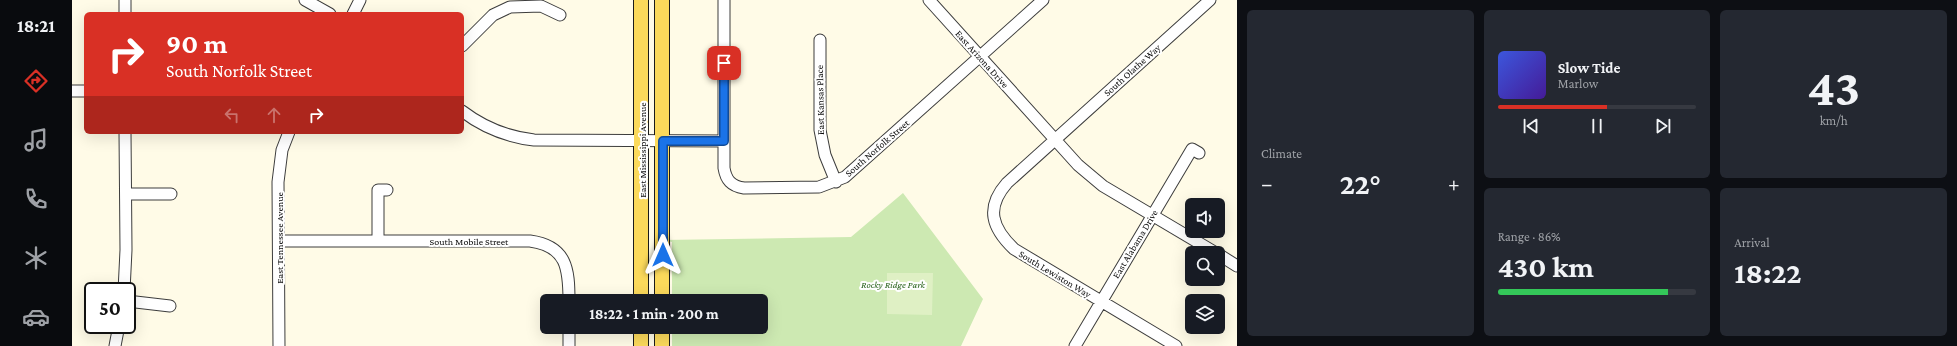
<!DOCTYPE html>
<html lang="en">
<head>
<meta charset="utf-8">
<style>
	:root { --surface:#171b24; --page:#242831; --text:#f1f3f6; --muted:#9ea1a6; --line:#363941; --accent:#d93025 }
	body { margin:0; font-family:"Crimson Pro",serif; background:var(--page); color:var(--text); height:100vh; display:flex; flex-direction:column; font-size:15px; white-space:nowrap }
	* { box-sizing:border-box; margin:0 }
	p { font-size:13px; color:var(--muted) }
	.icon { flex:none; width:22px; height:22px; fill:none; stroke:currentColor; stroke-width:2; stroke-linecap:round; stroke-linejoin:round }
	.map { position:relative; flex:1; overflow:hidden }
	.panel { display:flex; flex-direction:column; gap:10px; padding:10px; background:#0d0f14; width:720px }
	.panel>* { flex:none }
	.hud { position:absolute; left:12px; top:12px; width:380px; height:122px; border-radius:6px; box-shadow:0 4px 16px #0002; background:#d93025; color:#fff; overflow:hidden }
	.buttons { position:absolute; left:1113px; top:198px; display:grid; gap:8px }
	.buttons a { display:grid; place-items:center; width:40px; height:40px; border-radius:6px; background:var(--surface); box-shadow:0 4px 16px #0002; font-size:20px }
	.speed { position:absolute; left:12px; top:282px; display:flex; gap:8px; font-size:20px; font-weight:700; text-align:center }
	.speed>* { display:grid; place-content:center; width:52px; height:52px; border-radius:50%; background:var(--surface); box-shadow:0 4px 16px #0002; line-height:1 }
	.speed .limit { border:2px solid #111; border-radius:6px; background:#fff; color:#111 }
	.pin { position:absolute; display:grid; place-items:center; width:34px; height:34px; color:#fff; margin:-17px; border-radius:8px; box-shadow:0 2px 6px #0006 }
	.me { position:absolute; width:44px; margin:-22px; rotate:0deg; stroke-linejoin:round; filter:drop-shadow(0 0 3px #0008) }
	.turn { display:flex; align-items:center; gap:14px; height:84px; padding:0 16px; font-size:18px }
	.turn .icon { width:52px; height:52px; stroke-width:2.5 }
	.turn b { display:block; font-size:28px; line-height:34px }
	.lanes { display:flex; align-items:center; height:38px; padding:0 16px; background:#0003; justify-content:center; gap:20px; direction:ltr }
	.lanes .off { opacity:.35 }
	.big { font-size:30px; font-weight:700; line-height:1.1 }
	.panel .card { flex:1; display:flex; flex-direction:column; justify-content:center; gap:6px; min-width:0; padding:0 14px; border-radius:6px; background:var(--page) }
	.panel .dial { align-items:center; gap:0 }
	.dial b { font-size:52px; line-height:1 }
	.song { display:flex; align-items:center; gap:12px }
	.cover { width:48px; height:48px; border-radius:6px; background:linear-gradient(135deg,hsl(230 70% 55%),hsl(260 70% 35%)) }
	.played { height:4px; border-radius:2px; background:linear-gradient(90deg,var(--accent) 55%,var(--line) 55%) }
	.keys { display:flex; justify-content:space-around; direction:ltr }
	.heat { display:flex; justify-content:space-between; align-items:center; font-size:22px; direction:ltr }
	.charge { height:6px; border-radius:3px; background:linear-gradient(90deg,#34c759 86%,var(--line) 0) }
	.panel .tiles { flex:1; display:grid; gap:10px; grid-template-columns:repeat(3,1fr) }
	.card:first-child { grid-row:span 2 }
	.trip { position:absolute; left:468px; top:294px; width:228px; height:40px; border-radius:6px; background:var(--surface); box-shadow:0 4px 16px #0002; font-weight:700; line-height:40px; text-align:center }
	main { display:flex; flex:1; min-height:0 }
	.menu { display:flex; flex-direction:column; width:72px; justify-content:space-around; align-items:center; background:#090b0e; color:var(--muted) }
	.menu .icon { width:28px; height:28px }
	.menu .selected { color:var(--accent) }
	.menu b { font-size:18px; color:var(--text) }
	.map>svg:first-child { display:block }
	.green { fill:#cde9b2 }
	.pitch { fill:#dff0c4 }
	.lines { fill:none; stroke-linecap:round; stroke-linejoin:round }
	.minor-casing { stroke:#3d3d3d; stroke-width:13 }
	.major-casing { stroke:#1b1b1b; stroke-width:16 }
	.minor { stroke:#fff; stroke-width:11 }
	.major { stroke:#fbd95b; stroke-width:14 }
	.route-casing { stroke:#114b97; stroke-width:10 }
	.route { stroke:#1a73e8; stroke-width:7 }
	.labels { text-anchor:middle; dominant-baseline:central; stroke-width:4; stroke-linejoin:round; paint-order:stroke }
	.street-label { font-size:10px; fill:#0a0a0a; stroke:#fff }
	.park-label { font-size:10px; font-style:italic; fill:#28621b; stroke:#fff }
</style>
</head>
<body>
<main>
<nav class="menu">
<b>18:21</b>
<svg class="icon selected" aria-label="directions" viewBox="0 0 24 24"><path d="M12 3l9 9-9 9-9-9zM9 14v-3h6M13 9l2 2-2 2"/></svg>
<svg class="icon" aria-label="music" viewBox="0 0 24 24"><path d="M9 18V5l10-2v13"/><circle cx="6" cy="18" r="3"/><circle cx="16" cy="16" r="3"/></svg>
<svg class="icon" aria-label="phone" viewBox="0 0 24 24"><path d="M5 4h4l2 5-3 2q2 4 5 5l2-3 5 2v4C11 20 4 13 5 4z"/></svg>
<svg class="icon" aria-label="climate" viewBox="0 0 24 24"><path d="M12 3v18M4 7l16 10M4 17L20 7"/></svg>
<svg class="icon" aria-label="car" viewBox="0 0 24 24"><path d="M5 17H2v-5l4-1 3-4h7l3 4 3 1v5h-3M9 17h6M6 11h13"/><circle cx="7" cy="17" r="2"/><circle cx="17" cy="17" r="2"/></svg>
</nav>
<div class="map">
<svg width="1165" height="346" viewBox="0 0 1165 346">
	<rect width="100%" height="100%" fill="#fffbe7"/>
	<path class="green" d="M 831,193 L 911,299 L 889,346 L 600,346 L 600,327 L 689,327 L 689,301 L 600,301 L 600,242 L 591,240 L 779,237 Z"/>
	<path class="pitch" d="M 815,273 L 861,273 L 860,315 L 815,314 Z"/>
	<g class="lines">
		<defs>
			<path id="minor" d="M 233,0 L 258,14
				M 652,0 L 652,168 C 654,180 659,186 672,188 L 747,187 L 773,177 L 971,0
				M 857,0 L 1006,165 L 1031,186 L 1144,253
				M 53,14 L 53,0
				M 281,14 L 288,0
				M 748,40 L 748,130 L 753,155 L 764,182
				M 390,46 L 421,15 L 438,7 L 469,6 L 488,15
				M 0,91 L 14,91
				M 390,111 C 411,127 436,137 462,140 L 652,141
				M 54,194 L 99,194
				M 207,241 L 458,241 C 495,246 497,269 497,301
				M 306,241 L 306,190 L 315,190
				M 1146,254 L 1165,266
				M 52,291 L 54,250 L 53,132
				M 55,301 L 98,306
				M 497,327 L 497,346
				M 43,346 L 47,325
				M 207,346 L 206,182 L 210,150 L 217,132
				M 1003,346 L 1120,149 L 1127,153
				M 1104,346 L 942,249 C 920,228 913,208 935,183 L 1138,0"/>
			<path id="major" d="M 569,0 L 569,301
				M 590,0 L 590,301
				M 569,346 L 569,327
				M 590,346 L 590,327"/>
		</defs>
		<use href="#minor" class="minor-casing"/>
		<use href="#major" class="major-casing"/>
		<use href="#minor" class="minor"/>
		<use href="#major" class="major"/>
	</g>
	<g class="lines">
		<defs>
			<path id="route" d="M 591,255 L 591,141 L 652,141 L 652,63"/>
		</defs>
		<use href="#route" class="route-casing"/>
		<use href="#route" class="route"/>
	</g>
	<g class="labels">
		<g class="street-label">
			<text transform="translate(910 59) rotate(48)">East Arizona Drive</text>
			<text transform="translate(1060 70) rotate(-42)">South Olathe Way</text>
			<text transform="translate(748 100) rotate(-91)">East Kansas Place</text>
			<text transform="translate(805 148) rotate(-41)">South Norfolk Street</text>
			<text transform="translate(570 150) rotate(-90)">East Mississippi Avenue</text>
			<text transform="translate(207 238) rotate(-90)">East Tennessee Avenue</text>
			<text x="397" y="241">South Mobile Street</text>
			<text transform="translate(1063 244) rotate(-59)">East Alabama Drive</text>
			<text transform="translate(983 274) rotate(31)">South Lewiston Way</text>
		</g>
		<g class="park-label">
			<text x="821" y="284">Rocky Ridge Park</text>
		</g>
	</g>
</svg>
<div class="buttons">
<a><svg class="icon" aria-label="sound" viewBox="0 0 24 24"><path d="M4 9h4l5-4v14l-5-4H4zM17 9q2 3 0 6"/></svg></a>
<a><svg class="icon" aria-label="search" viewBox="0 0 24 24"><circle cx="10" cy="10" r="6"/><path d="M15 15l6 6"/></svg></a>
<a><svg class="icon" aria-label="layers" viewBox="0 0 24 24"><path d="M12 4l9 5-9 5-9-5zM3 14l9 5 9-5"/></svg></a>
</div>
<div class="speed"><div class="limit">50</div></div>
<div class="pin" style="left:652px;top:63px;background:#d93025"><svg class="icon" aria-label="arrive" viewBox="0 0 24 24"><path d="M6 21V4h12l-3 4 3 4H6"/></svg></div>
<svg class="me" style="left:591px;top:255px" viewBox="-20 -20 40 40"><path d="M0-17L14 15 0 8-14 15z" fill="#1a73e8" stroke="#fff" stroke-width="4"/></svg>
<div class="trip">18:22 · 1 min · 200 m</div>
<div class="hud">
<div class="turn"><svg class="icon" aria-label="right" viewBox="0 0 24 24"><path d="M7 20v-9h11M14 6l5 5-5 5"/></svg><div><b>90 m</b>South Norfolk Street</div></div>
<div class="lanes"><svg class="icon off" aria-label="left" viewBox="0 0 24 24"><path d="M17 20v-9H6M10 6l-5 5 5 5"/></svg><svg class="icon off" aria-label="ahead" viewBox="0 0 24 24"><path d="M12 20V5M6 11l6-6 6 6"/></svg><svg class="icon" aria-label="right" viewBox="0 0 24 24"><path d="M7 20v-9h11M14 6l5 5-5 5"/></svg></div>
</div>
</div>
<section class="panel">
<div class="tiles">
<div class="card"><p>Climate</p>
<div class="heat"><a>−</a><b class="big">22°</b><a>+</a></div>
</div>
<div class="card">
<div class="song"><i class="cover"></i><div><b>Slow Tide</b><p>Marlow</p></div></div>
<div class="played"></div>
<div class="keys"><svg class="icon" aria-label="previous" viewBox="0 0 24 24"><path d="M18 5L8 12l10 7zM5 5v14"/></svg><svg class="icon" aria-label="pause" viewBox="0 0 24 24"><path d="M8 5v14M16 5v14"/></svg><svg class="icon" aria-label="next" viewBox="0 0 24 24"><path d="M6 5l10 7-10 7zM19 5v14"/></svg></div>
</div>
<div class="card dial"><b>43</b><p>km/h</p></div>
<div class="card"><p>Range · 86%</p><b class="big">430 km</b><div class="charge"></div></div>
<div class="card"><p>Arrival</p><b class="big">18:22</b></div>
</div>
</section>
</main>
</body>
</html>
